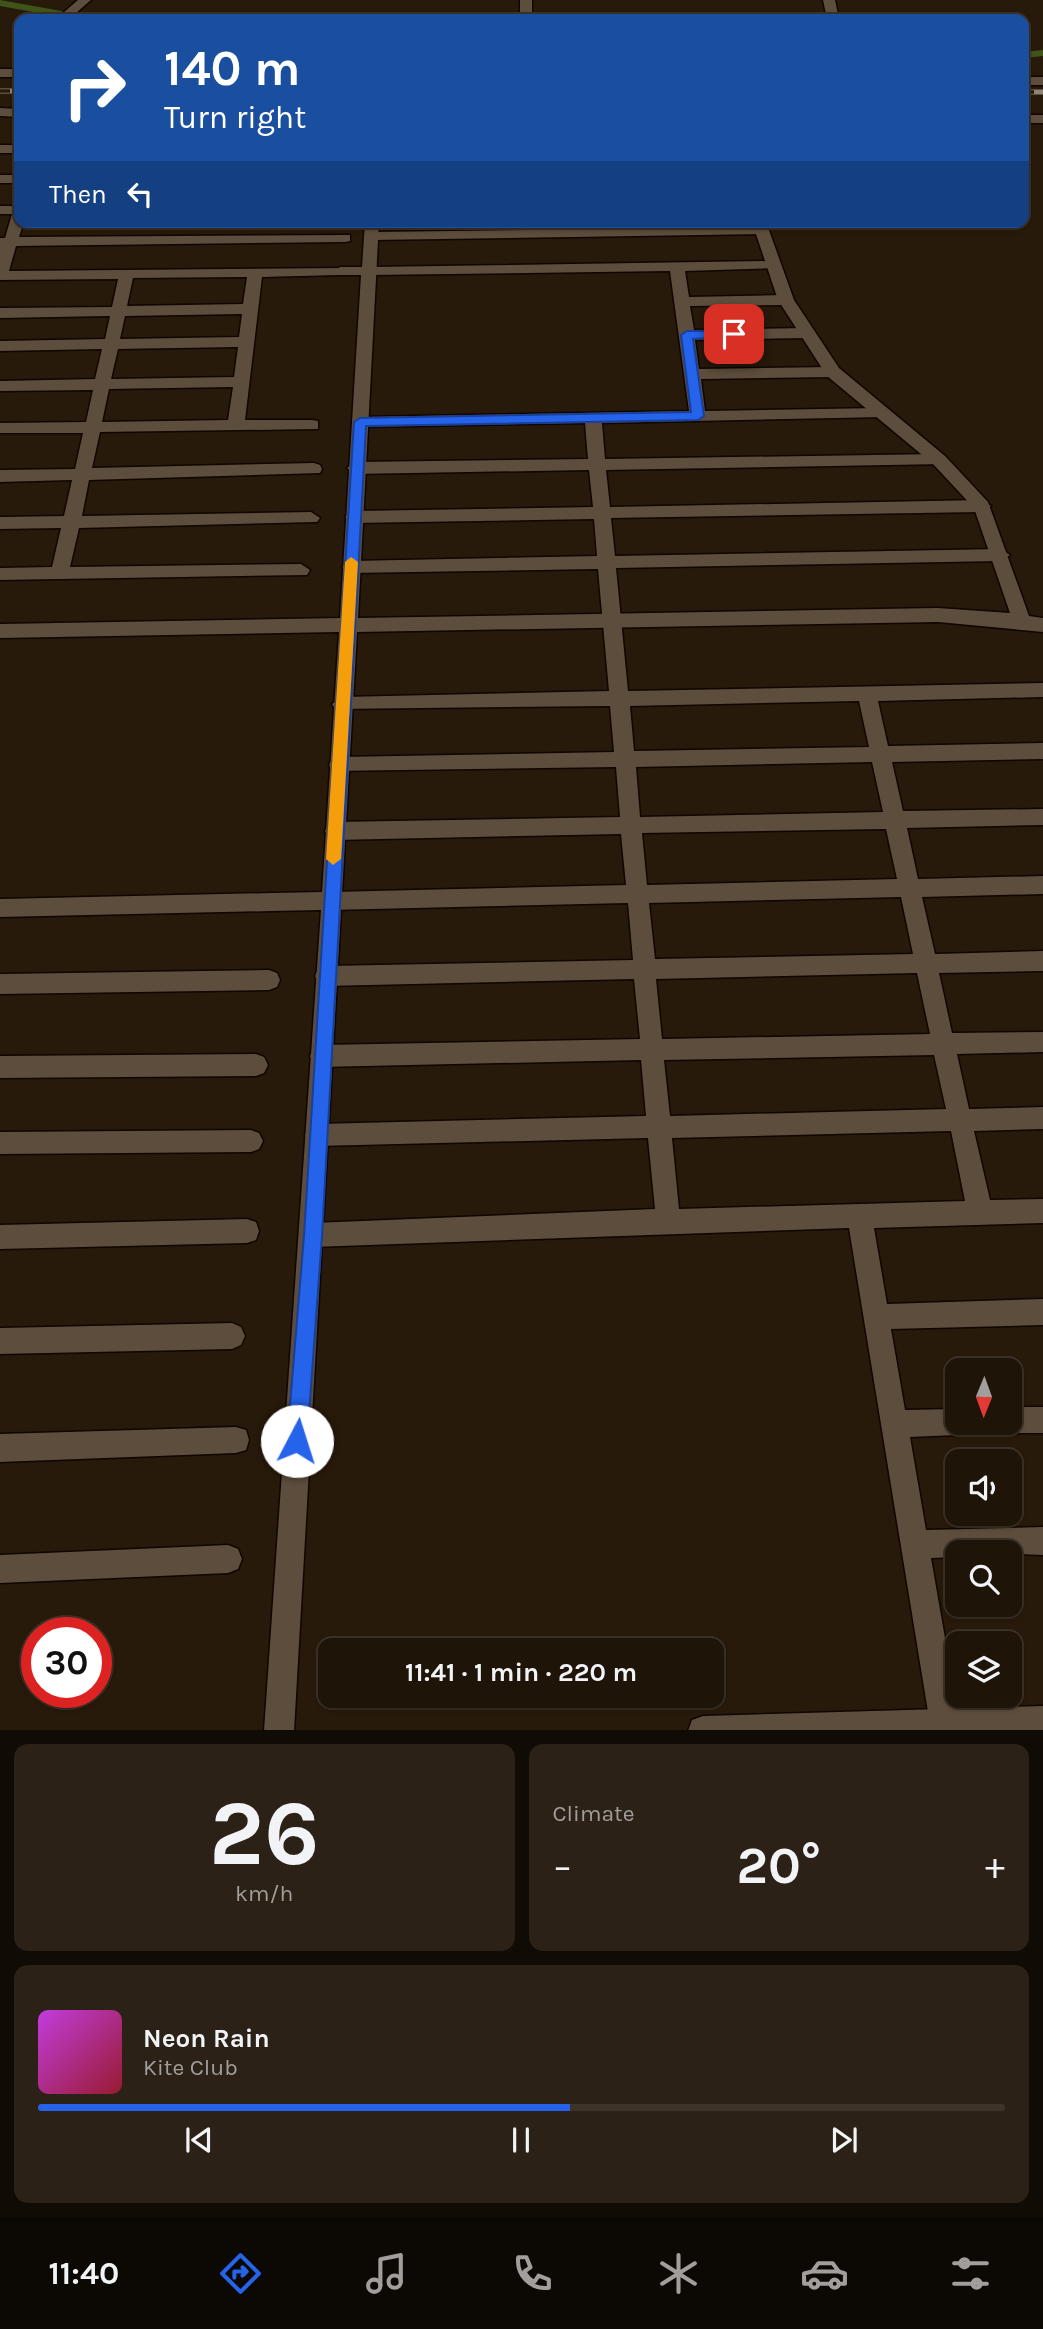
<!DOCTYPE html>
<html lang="en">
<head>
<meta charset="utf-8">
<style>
	:root { --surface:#1e1408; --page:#2b2116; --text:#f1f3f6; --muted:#a19e9c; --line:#3c3329; --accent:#2563eb }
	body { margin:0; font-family:Karla,sans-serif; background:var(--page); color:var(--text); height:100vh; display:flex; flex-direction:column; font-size:26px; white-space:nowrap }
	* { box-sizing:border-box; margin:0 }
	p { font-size:23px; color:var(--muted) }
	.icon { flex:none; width:38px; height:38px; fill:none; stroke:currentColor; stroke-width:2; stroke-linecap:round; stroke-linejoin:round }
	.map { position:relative; height:1730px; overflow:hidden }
	.side { display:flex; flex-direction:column; gap:14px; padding:14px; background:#100b04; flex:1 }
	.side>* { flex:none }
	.hud { position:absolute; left:14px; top:14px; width:1015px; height:214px; border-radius:14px; box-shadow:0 2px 5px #0004,0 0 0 2px var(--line); background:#1a4fa0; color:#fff; overflow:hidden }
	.needle { width:46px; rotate:181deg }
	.buttons { position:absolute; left:945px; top:1358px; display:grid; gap:14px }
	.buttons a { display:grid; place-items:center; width:77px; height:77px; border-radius:14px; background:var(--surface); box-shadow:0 2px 5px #0004,0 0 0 2px var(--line); font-size:35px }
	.speed { position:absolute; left:21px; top:1617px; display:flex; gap:14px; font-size:35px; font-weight:700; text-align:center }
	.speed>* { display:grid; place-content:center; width:91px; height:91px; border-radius:50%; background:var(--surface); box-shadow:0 2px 5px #0004,0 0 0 2px var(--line); line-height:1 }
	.speed .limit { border:10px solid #d22; background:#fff; color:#111 }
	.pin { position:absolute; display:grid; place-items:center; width:60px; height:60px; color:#fff; margin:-30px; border-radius:14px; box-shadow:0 4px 10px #0006 }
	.me { position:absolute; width:77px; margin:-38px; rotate:5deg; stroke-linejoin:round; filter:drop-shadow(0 0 5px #0008) }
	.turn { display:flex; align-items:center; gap:24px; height:147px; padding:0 35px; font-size:32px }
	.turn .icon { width:91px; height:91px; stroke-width:2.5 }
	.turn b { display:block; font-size:49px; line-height:60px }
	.then { display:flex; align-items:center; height:66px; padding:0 35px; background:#0003; gap:14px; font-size:26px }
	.big { font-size:52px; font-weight:700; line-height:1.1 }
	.side .widget { flex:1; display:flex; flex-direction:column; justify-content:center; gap:10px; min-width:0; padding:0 24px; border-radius:14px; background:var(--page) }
	.side .dial { align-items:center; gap:0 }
	.dial b { font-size:91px; line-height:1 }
	.song { display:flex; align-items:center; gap:21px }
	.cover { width:84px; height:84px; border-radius:10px; background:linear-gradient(135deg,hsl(290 70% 55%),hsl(350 70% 35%)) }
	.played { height:7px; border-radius:4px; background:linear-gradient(90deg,var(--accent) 55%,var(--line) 55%) }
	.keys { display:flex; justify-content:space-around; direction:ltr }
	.heat { display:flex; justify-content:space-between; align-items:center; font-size:38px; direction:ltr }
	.side .tiles { flex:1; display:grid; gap:14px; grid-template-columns:1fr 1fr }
	.widget:last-child { grid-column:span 2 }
	.trip { position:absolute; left:318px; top:1638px; width:406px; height:70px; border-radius:14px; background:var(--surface); box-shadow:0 2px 5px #0004,0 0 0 2px var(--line); font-weight:700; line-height:70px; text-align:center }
	.tab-bar { display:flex; height:112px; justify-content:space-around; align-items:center; background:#0c0803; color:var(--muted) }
	.tab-bar .icon { width:49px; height:49px }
	.tab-bar .selected { color:var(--accent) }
	.tab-bar b { font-size:32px; color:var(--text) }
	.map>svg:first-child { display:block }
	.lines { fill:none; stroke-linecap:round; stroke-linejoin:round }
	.stream { fill:#3e5418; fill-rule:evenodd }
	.service-casing { stroke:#100500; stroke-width:3 }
	.minor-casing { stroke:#100500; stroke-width:3 }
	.secondary-casing { stroke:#100500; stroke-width:3 }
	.service { fill:#5d4d3c; fill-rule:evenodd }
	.minor { fill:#5d4d3c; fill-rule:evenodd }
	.secondary { fill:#5d4d3c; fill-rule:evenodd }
	.rail-casing { stroke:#8e8376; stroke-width:5 }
	.rail { stroke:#281a0a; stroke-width:3.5; stroke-dasharray:10; stroke-linecap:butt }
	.route { fill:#2563eb; stroke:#184099; stroke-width:2 }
	.slow { fill:#f59e0b }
</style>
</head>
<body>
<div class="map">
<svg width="1043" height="1731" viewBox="0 0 1043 1731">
	<rect width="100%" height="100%" fill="#281a0a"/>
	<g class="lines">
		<path class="stream" d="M 0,0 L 89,16 L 94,19 L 73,19 L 0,6 Z
			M 1043,50 L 1043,56 L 1024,58 L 1024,52 Z"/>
		<defs>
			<path id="service" d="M 0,145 L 19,145 L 19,153 L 0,153 Z
				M 0,175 L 19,175 L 19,183 L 0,183 Z
				M 0,206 L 19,206 L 19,222 L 24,222 L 19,237 L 350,235 L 350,241 L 345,242 L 16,246 L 9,271 L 345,268 L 347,271 L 340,275 L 262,277 L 245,420 L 312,420 L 318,421 L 318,429 L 100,432 L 92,468 L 314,463 L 320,465 L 322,469 L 320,473 L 89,480 L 82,516 L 311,512 L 320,518 L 317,522 L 79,528 L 70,567 L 301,564 L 310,570 L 307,575 L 0,580 L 0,568 L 52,567 L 61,528 L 0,529 L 0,517 L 64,516 L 72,480 L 0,482 L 0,470 L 75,469 L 83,433 L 0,433 L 0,423 L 86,422 L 93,390 L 0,391 L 0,381 L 95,379 L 102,349 L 0,351 L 0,341 L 105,339 L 110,316 L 0,318 L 0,308 L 112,307 L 118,279 L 0,280 L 0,238 L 5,238 L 12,214 L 0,214 ZM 247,277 L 243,304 L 127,306 L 133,278 ZM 242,314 L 239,337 L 120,339 L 125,316 ZM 238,347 L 234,377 L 111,379 L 118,349 ZM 233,387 L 228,420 L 102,422 L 109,389 Z
				M 761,227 L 766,228 L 766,234 L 372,240 L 365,236 L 372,232 Z
				M 771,261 L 778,265 L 776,268 L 685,271 L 689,297 L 786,295 L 794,300 L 786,305 L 690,306 L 694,330 L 806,328 L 814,333 L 806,338 L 695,340 L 699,369 L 833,367 L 841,372 L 833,377 L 701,379 L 705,411 L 879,408 L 885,409 L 885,417 L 602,423 L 605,459 L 939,454 L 945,456 L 947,460 L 945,464 L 606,470 L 610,507 L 982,500 L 991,506 L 982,512 L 611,518 L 615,556 L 1001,549 L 1010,555 L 1001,561 L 616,568 L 628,691 L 1043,683 L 1043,697 L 878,701 L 888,746 L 1043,743 L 1043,759 L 892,762 L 903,811 L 1043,809 L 1043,825 L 907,828 L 918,879 L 1043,876 L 1043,894 L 922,897 L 935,954 L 1043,951 L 1043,971 L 939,973 L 952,1033 L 1043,1032 L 1043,1052 L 957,1054 L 969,1109 L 1043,1107 L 1043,1129 L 974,1131 L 990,1200 L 1043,1199 L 1043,1223 L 874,1228 L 887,1304 L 1043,1299 L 1043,1325 L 891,1329 L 905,1410 L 957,1409 L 957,1423 L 970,1423 L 966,1431 L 957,1435 L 910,1437 L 926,1530 L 1043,1527 L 1043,1555 L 957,1552 L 957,1557 L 931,1558 L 960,1724 L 957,1731 L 933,1731 L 930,1724 L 849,1228 L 313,1247 L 304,1244 L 301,1235 L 304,1226 L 313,1223 L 655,1209 L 648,1138 L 317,1146 L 309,1143 L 305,1135 L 309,1127 L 317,1124 L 646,1116 L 641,1060 L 321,1067 L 313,1063 L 310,1056 L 313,1049 L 321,1045 L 640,1039 L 634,979 L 326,986 L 318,983 L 315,976 L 318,969 L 326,966 L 633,960 L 628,903 L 331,910 L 323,907 L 320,901 L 323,895 L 331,892 L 626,885 L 621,834 L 335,840 L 328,837 L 325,831 L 328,825 L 335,822 L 620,817 L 616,767 L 332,771 L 329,765 L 332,759 L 339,757 L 614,752 L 610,706 L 335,709 L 332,704 L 342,697 L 609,691 L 598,569 L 351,573 L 342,567 L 351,561 L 597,556 L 594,519 L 354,523 L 345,517 L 354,511 L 593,507 L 589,470 L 355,474 L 347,468 L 355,462 L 588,459 L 585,423 L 360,427 L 352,422 L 360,417 L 689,411 L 670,271 L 369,275 L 362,271 L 369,267 ZM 859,701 L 869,747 L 634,751 L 630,706 ZM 872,762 L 883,812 L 640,817 L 636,767 ZM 886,829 L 897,879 L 647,885 L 642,833 ZM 901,897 L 913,954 L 655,959 L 649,903 ZM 917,973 L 930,1034 L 662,1039 L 656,979 ZM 934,1055 L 946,1109 L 670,1116 L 664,1060 ZM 951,1131 L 965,1201 L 679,1209 L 672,1138 Z
				M 271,893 L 279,896 L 282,902 L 279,908 L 271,911 L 0,917 L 0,899 Z
				M 269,970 L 277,973 L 280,980 L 277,987 L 269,990 L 0,994 L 0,974 Z
				M 256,1054 L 264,1057 L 268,1065 L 264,1073 L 256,1076 L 0,1078 L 0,1056 Z
				M 251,1130 L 259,1133 L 263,1141 L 259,1149 L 251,1152 L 0,1154 L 0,1132 Z
				M 247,1219 L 256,1222 L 259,1231 L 256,1240 L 247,1243 L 0,1249 L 0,1225 Z
				M 232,1323 L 241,1327 L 245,1336 L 241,1345 L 232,1349 L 0,1354 L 0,1328 Z
				M 1010,1407 L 1043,1407 L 1043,1433 L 1010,1433 L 1001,1429 L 998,1423 L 1010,1423 Z
				M 236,1427 L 246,1430 L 249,1440 L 246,1450 L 236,1453 L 0,1462 L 0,1434 Z
				M 228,1545 L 238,1549 L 242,1559 L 238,1569 L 228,1573 L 0,1583 L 0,1555 Z"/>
			<path id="minor" d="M 78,0 L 91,0 L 69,19 L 56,19 Z
				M 520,0 L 532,0 L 532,19 L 520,19 Z
				M 823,0 L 835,0 L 839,19 L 827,19 Z
				M 365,222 L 379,222 L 358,618 L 938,608 L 1010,613 L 974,508 L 933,464 L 827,376 L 778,300 L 752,222 L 766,222 L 794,300 L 839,368 L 945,456 L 988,502 L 1029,616 L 1043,618 L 1043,632 L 938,622 L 357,632 L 294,1731 L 264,1731 L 321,910 L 271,911 L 263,908 L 260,902 L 263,896 L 271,893 L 322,892 L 339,632 L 0,638 L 0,624 L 340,618 L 361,275 L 340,275 L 333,271 L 340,267 L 362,267 Z
				M 1043,1706 L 1043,1731 L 688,1731 L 692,1720 L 703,1716 Z"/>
			<path id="secondary" d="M 0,69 L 19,69 L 19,77 L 0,77 Z
				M 1024,77 L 1043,77 L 1043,85 L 1024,85 Z
				M 0,108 L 19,109 L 19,117 L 0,116 Z
				M 1024,115 L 1043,115 L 1043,123 L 1024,123 Z"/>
		</defs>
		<use href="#service" class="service-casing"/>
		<use href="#minor" class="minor-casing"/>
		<use href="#secondary" class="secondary-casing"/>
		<use href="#service" class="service"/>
		<use href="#minor" class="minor"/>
		<use href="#secondary" class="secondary"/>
		<defs>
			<path id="rail" d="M 0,91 L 19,91
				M 1024,92 L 1043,92"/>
		</defs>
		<use href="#rail" class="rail-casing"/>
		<use href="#rail" class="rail"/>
	</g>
	<path class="route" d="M 734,331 L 740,334 L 739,337 L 693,339 L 704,416 L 698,420 L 366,426 L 322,1236 L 307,1441 L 304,1448 L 297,1451 L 290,1448 L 287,1441 L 304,1236 L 354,422 L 360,418 L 691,412 L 681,335 L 687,331 Z"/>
	<path class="slow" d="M 351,557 L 358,562 L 341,859 L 333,865 L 326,859 L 345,562 Z"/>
</svg>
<div class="buttons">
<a><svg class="needle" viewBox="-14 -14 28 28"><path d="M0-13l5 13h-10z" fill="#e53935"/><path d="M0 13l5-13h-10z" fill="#a19e9c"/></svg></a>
<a><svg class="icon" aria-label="sound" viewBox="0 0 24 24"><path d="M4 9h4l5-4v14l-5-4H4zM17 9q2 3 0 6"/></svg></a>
<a><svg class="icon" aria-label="search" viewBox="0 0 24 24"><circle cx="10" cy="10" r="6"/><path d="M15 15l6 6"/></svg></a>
<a><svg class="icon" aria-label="layers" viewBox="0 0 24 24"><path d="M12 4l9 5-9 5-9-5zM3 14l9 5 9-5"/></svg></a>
</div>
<div class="speed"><div class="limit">30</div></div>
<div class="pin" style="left:734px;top:334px;background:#d93025"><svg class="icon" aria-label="arrive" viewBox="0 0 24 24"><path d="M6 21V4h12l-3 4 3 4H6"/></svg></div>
<svg class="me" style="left:297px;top:1441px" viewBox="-20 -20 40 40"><circle r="19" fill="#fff"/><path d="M0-13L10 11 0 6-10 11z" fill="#2563eb"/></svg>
<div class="trip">11:41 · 1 min · 220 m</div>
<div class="hud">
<div class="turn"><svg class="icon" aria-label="right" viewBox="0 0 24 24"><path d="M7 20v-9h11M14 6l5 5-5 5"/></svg><div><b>140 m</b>Turn right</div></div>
<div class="then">Then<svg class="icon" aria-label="left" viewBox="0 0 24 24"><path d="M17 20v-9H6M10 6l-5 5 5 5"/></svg></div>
</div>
</div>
<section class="side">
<div class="tiles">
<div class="widget dial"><b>26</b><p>km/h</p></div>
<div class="widget"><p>Climate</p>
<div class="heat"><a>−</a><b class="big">20°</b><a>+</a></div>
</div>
<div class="widget">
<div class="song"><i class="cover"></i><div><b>Neon Rain</b><p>Kite Club</p></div></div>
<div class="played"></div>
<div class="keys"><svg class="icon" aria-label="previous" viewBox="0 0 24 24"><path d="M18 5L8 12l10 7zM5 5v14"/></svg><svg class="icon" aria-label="pause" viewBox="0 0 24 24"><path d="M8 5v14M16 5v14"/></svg><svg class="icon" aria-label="next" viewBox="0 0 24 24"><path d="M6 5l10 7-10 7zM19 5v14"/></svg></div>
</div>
</div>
</section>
<nav class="tab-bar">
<b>11:40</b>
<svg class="icon selected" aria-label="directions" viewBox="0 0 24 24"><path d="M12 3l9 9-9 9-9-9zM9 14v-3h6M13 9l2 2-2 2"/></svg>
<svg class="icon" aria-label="music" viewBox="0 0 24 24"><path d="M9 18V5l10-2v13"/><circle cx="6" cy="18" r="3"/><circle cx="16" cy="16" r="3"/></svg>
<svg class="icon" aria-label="phone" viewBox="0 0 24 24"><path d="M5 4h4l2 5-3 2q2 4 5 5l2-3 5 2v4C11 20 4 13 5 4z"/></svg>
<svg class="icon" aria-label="climate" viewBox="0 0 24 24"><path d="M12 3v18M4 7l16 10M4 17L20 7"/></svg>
<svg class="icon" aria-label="car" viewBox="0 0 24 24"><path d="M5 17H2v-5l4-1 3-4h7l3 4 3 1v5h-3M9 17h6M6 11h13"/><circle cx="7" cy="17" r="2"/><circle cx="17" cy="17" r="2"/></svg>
<svg class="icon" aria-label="filters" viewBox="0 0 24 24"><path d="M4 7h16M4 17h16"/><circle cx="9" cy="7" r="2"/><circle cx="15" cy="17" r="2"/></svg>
</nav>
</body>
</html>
